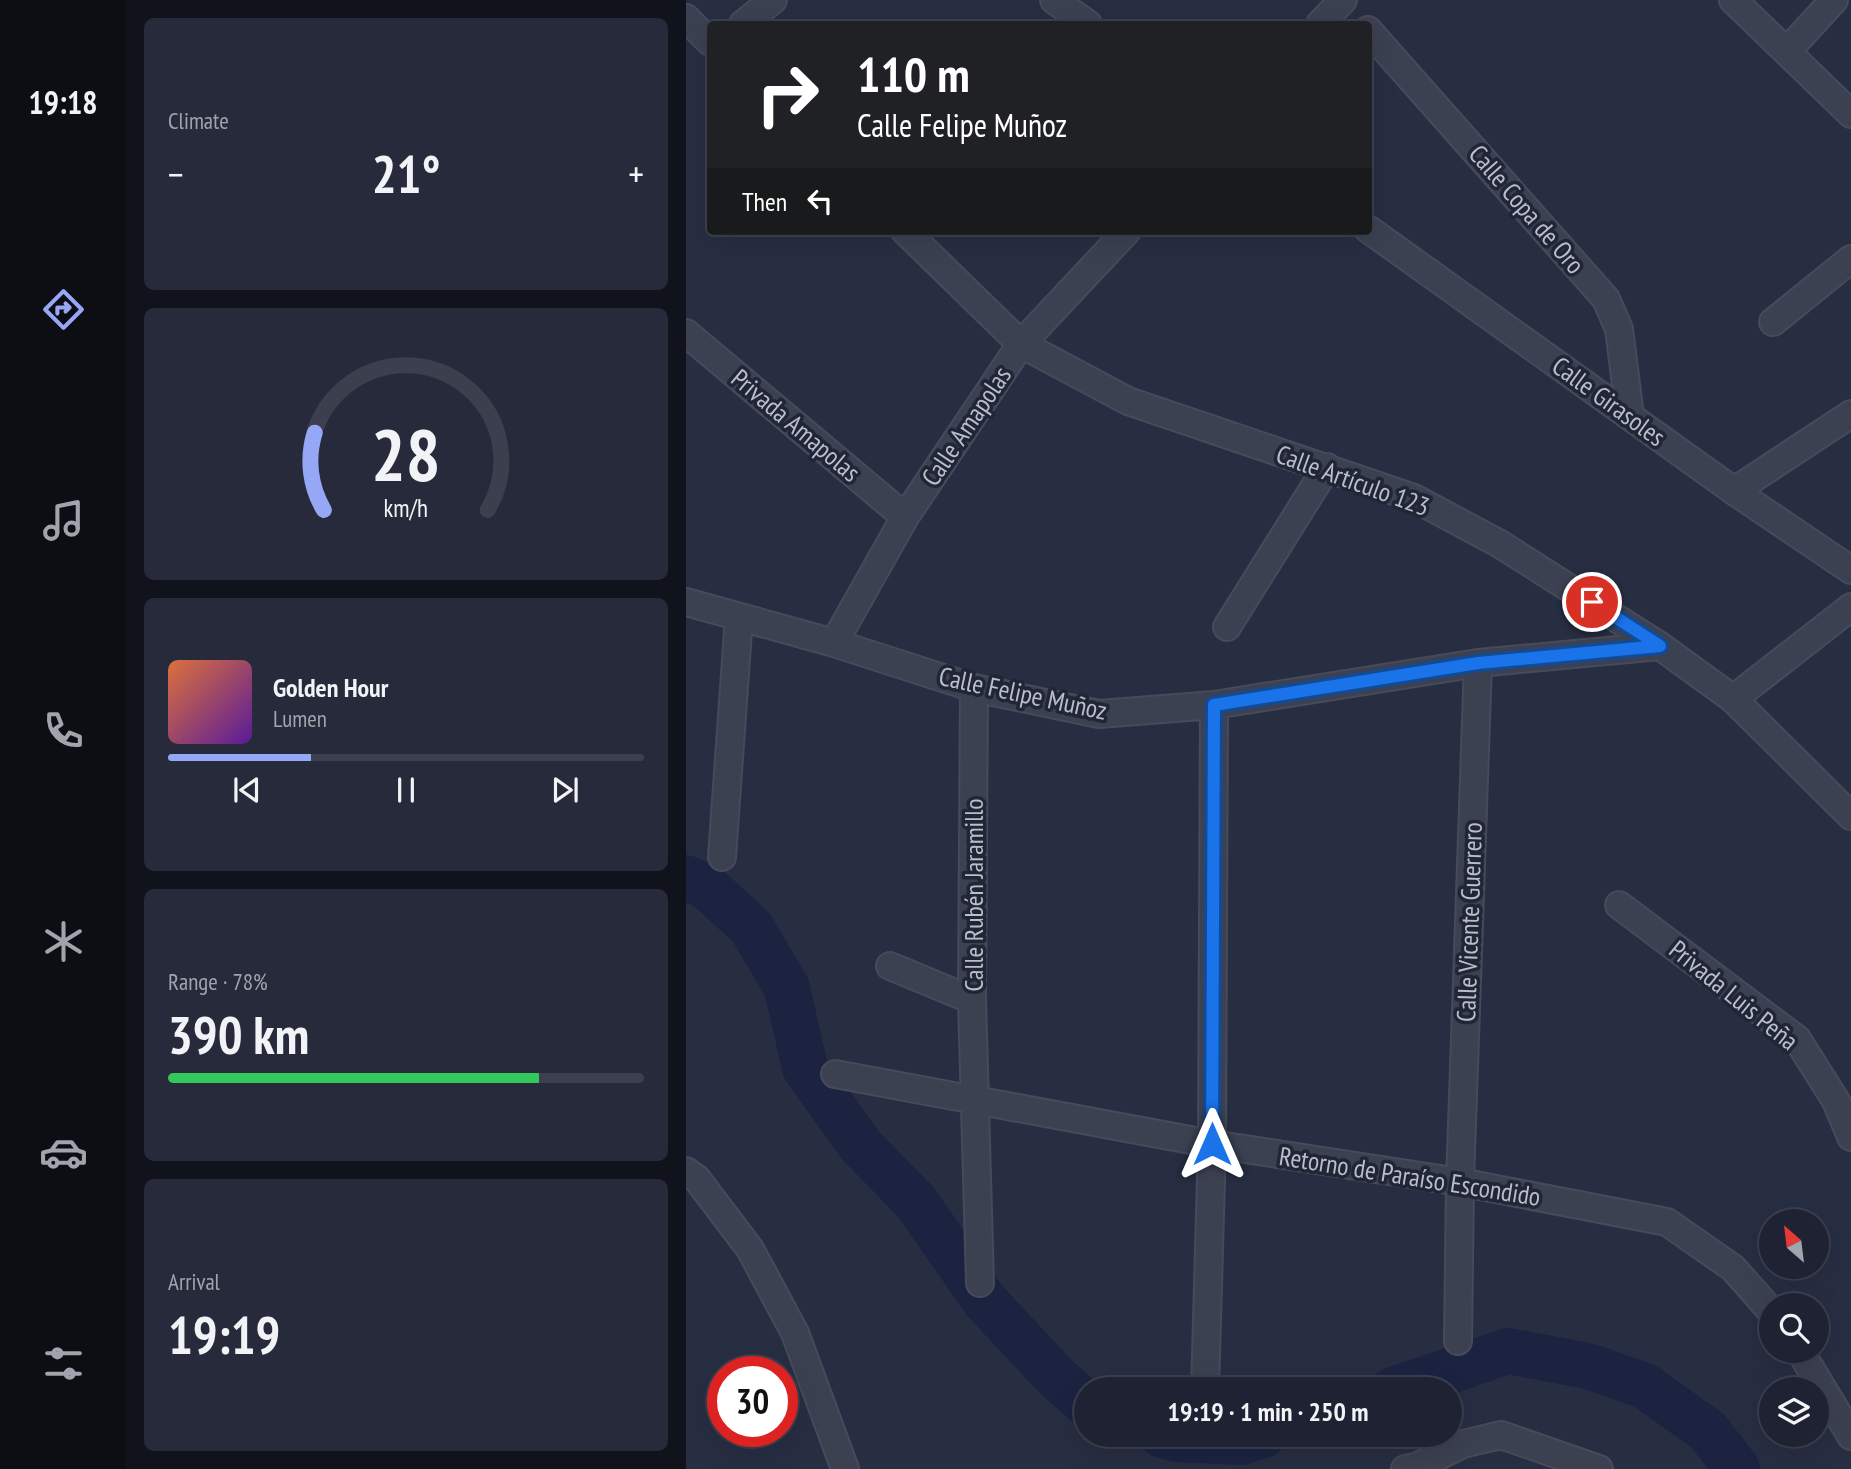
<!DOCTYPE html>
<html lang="en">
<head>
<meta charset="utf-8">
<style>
	:root { --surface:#1e2232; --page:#262a3a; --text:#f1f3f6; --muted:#a1a4ac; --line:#3c3f4d; --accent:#96a7f5 }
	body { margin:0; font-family:"PT Sans Narrow",sans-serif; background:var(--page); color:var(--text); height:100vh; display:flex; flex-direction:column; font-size:26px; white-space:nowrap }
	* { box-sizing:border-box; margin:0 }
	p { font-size:23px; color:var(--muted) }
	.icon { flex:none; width:38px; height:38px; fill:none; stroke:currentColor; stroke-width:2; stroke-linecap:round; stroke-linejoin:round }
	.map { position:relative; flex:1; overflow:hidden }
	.details { display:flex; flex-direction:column; gap:18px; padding:18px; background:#10131c; width:560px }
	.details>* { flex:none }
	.hud { position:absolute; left:21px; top:21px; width:665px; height:214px; border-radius:7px; box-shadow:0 7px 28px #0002,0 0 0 2px var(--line); background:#202124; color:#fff; overflow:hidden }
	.needle { width:46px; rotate:332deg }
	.tools { position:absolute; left:1073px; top:1209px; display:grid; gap:14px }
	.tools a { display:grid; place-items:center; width:70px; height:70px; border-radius:50%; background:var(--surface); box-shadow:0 7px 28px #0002,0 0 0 2px var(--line); font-size:35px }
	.speed { position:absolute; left:21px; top:1356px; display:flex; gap:14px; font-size:35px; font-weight:700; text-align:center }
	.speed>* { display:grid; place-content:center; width:91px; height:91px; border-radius:50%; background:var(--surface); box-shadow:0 7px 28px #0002,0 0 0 2px var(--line); line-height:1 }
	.speed .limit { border:10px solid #d22; background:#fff; color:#111 }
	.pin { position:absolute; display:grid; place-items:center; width:60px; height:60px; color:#fff; margin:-30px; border:4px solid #fff; border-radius:50%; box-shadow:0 2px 7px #0007 }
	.me { position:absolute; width:77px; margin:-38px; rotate:0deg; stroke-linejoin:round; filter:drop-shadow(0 0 5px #0008) }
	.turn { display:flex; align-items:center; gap:24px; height:147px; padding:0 35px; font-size:32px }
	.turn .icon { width:91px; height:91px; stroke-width:2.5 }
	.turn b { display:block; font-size:49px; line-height:60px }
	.then { display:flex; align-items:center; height:66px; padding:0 35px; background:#0003; gap:14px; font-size:26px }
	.big { font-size:52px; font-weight:800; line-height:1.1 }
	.details .tile { flex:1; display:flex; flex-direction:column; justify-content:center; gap:10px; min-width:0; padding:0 24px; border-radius:10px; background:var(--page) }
	.details .dial { align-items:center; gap:0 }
	.dial svg { height:182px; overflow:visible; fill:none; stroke:var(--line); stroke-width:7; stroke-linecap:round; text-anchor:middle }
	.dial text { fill:var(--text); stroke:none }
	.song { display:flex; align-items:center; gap:21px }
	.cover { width:84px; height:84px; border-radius:10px; background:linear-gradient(135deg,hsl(20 70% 55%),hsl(270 70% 35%)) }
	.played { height:7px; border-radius:4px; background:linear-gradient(90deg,var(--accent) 30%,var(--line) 30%) }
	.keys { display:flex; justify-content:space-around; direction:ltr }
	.heat { display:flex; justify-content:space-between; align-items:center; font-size:38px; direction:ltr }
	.charge { height:10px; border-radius:5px; background:linear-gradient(90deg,#34c759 78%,var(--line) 0) }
	.trip { position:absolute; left:388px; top:1377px; width:388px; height:70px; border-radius:35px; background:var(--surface); box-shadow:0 7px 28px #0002,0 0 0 2px var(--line); font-weight:800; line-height:70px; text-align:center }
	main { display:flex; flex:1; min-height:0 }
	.tab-bar { display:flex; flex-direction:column; width:126px; justify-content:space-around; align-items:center; background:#0c0e14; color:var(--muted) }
	.tab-bar .icon { width:49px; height:49px }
	.tab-bar .active { color:var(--accent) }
	.tab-bar b { font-size:32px; color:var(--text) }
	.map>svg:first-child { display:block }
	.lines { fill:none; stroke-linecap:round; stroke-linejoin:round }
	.river { stroke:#1b2341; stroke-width:46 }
	.minor-casing { stroke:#464a5b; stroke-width:30 }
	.minor { stroke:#3c4152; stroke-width:26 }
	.route-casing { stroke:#114b97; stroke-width:18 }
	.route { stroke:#1a73e8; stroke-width:12 }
	.labels { text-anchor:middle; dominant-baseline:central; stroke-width:7; stroke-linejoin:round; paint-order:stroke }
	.street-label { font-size:26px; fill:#babdcc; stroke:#212637 }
</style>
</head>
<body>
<main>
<nav class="tab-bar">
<b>19:18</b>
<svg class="icon active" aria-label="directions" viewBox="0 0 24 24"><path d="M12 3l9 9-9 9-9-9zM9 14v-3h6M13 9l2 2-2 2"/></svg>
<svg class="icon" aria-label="music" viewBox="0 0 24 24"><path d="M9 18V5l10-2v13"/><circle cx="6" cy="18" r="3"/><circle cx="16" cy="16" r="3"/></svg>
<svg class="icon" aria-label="phone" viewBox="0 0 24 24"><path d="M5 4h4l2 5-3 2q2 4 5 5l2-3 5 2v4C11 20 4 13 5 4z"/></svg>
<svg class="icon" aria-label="climate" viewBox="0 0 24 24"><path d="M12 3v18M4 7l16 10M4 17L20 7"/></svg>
<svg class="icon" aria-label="car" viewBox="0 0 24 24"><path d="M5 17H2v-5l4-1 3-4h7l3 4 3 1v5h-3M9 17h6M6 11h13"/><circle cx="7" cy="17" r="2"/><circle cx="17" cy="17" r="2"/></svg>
<svg class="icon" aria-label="filters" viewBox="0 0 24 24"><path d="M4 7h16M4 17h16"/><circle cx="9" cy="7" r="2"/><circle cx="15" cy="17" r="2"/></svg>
</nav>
<section class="details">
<div class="tile"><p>Climate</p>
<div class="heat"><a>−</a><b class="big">21°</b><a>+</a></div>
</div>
<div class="tile dial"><svg viewBox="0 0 100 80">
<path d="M14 69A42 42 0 1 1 86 69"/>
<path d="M14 69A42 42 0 0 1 10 35" stroke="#96a7f5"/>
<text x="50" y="56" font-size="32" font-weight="700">28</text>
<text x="50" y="72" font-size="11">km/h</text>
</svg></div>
<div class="tile">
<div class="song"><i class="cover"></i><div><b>Golden Hour</b><p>Lumen</p></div></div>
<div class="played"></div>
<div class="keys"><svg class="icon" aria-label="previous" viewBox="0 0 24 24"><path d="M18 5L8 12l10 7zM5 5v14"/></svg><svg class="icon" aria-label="pause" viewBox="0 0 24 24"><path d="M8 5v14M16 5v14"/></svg><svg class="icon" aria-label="next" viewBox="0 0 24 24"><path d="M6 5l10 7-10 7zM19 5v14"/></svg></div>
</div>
<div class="tile"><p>Range · 78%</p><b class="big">390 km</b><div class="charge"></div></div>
<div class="tile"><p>Arrival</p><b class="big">19:19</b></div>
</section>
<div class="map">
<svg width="1165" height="1469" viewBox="0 0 1165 1469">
	<rect width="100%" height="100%" fill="#282e42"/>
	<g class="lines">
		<path class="river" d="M 0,878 L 20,886 L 65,927 L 101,988 L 119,1068 L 175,1146 L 229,1201 L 299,1301 L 370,1377 L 401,1404
			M 707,1390 L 822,1351 L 902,1366 L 959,1386 L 1022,1431 L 1051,1469
			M 476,1435 L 490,1439 L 556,1442 L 577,1435"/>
		<defs>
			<path id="minor" d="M 368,0 L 402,24
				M 1047,0 L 1165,114
				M 0,18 L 24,42
				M 57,24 L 87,0
				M 634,24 L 657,0
				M 682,30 L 920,299 L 933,329 L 944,416
				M 1101,51 L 1148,0
				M 682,229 L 1048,491 L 1165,570
				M 219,231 L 335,344 L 442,401 L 728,498 L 814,544 L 974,646 L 1047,699 L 1165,816
				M 1087,322 L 1165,259
				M 0,333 L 219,517
				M 1048,491 L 1165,414
				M 0,602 L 148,643 L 288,688 L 413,714 L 528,705 L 792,663 L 974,646
				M 541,627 L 641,467
				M 148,643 L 219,517 L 335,344 L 441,231
				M 288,688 L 286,1000 L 294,1283
				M 1047,699 L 1165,607
				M 36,857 L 53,617
				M 933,905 L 1111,1039 L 1150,1101 L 1165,1137
				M 204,966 L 286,1000
				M 149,1074 L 526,1144 L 774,1182 L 981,1222 L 1047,1268 L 1085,1311
				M 0,1171 L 11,1179 L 64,1249 L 109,1333 L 159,1469
				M 772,1341 L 774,1182 L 792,663
				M 1114,1351 L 1165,1436
				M 519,1390 L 526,1144 L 528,705
				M 719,1469 L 732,1466 L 777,1444 L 815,1435 L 913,1469"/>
		</defs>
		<use href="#minor" class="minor-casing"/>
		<use href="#minor" class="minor"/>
	</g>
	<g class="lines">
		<defs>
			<path id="route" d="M 526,1144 L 528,705 L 792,663 L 974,646 L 906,602"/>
		</defs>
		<use href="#route" class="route-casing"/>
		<use href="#route" class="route"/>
	</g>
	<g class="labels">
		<g class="street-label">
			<text transform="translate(841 209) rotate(49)">Calle Copa de Oro</text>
			<text transform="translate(923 401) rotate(36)">Calle Girasoles</text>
			<text transform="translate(110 425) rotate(40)">Privada Amapolas</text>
			<text transform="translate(280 426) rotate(-56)">Calle Amapolas</text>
			<text transform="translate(667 480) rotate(20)">Calle Artículo 123</text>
			<text transform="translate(337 693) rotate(12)">Calle Felipe Muñoz</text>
			<text transform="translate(287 895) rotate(-90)">Calle Rubén Jaramillo</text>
			<text transform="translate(783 922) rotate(-88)">Calle Vicente Guerrero</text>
			<text transform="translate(1048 995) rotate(39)">Privada Luis Peña</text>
			<text transform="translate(724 1176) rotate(9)">Retorno de Paraíso Escondido</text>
		</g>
	</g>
</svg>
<div class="tools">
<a><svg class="needle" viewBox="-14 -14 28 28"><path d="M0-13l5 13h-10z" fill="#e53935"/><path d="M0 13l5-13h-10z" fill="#a1a4ac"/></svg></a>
<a><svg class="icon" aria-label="search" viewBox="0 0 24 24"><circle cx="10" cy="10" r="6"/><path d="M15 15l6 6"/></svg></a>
<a><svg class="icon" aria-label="layers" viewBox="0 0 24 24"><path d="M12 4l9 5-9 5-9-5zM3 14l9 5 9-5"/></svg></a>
</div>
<div class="speed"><div class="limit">30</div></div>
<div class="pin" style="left:906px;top:602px;background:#d93025"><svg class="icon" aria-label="arrive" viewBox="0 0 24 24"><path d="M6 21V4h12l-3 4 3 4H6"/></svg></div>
<svg class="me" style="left:526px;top:1144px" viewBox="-20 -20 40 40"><path d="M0-17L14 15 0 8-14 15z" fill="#1a73e8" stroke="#fff" stroke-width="4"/></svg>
<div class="trip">19:19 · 1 min · 250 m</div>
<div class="hud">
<div class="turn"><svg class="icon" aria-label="right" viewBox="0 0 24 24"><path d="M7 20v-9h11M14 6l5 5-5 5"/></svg><div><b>110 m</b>Calle Felipe Muñoz</div></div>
<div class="then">Then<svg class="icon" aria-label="left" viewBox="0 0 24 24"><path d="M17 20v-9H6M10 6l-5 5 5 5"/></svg></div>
</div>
</div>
</main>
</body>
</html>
